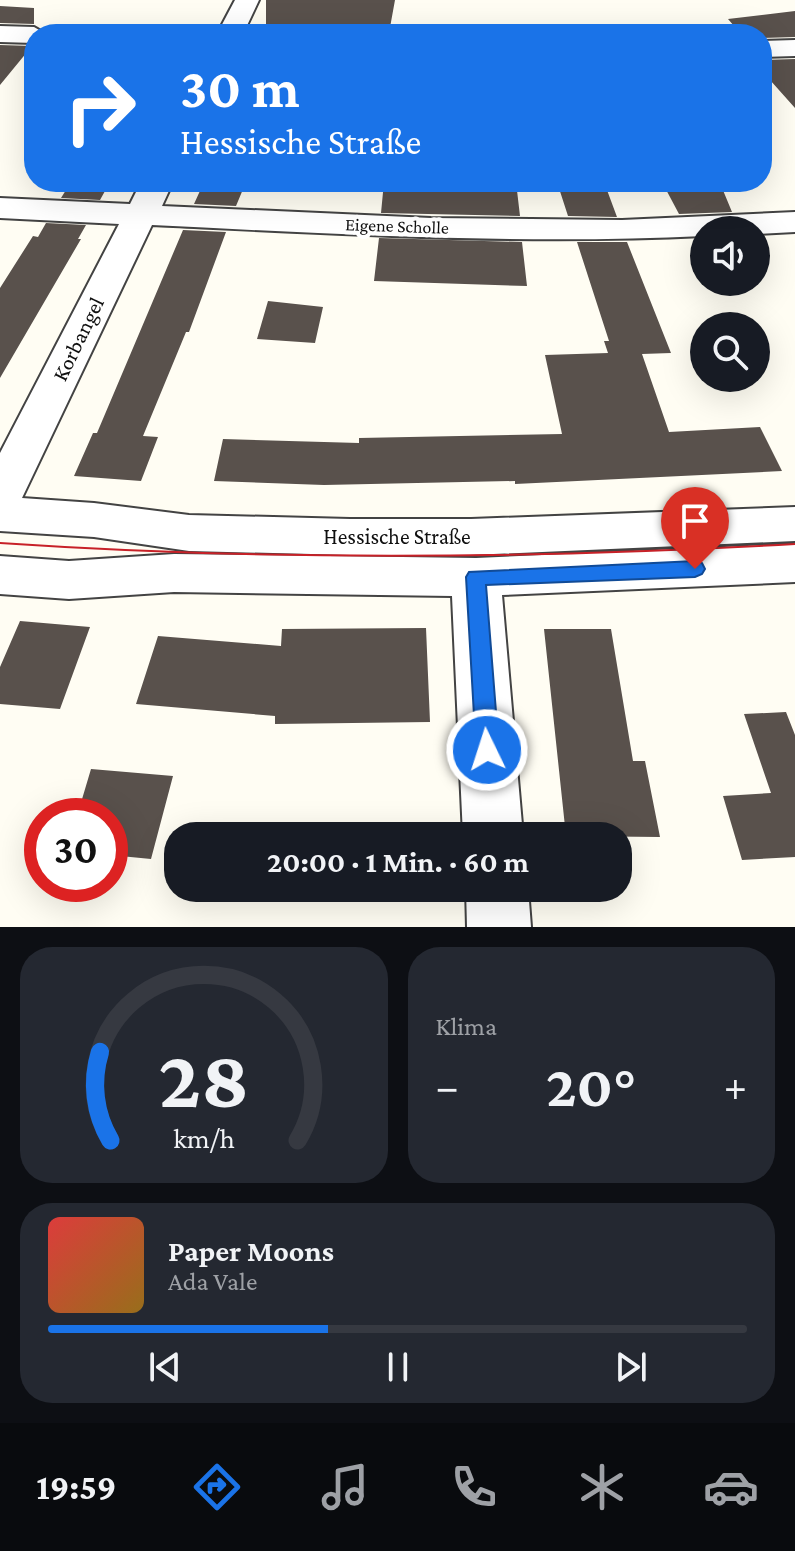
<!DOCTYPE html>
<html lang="de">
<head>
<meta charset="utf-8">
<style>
	:root { --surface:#171b24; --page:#242831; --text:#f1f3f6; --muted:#9ea1a6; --line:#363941; --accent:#1a73e8 }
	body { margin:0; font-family:"Crimson Pro",serif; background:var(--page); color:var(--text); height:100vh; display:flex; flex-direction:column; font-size:30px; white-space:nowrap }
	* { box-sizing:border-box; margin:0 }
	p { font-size:26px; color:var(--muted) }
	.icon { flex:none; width:44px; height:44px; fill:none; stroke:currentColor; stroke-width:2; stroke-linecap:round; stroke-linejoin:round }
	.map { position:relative; height:927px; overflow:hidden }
	.drawer { display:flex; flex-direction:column; gap:20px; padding:20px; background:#0d0f14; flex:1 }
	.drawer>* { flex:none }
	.guide { position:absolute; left:24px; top:24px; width:748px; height:168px; border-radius:32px; box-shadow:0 8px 32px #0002; background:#1a73e8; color:#fff; overflow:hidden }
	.controls { position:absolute; left:690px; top:216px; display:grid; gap:16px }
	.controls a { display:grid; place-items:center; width:80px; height:80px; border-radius:50%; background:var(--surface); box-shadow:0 8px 32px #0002; font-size:40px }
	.speed { position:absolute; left:24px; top:798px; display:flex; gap:16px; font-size:40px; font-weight:700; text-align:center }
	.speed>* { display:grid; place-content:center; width:104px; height:104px; border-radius:50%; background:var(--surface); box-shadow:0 8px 32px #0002; line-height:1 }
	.speed .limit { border:12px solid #d22; background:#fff; color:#111 }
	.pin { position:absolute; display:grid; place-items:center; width:68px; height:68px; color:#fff; margin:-82px -34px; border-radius:50% 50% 50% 0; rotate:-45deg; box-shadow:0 0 8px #0007 }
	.pin .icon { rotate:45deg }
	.me { position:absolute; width:88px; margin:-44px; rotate:356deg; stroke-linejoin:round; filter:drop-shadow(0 0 6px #0008) }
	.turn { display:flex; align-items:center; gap:28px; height:168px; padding:0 24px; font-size:36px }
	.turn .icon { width:104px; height:104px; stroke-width:2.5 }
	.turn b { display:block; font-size:56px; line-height:68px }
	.big { font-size:60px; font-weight:700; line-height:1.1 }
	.drawer .card { flex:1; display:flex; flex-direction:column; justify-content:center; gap:12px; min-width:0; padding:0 28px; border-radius:32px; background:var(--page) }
	.drawer .dial { align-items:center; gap:0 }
	.dial svg { height:208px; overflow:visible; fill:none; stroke:var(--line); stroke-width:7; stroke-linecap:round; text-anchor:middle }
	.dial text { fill:var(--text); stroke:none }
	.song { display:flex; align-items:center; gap:24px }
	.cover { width:96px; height:96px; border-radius:12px; background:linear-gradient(135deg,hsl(0 70% 55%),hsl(40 70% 35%)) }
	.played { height:8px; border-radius:4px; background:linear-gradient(90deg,var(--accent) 40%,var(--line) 40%) }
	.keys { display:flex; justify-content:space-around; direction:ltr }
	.heat { display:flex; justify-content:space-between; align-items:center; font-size:44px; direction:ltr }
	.drawer .tiles { flex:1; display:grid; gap:20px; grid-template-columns:1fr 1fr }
	.card:last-child { grid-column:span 2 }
	.trip { position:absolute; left:164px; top:822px; width:468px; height:80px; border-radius:32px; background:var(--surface); box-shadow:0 8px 32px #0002; font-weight:700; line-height:80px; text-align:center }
	.dock { display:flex; height:128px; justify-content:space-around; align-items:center; background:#090b0e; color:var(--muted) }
	.dock .icon { width:56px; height:56px }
	.dock .on { color:var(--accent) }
	.dock b { font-size:36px; color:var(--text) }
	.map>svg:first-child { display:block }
	.building { fill:#59514c }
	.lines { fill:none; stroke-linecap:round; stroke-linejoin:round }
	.minor-casing { stroke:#434343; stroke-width:4 }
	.minor { fill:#fff; fill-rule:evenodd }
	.tram { stroke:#c72128; stroke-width:2 }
	.route { fill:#1a73e8; stroke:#114b97; stroke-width:2 }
	.labels { text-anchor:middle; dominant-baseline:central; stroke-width:8; stroke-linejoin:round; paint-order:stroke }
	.far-street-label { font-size:18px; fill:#101010; stroke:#fff }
	.street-label { font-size:22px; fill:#101010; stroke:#fff }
</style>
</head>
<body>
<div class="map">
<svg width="795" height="927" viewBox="0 0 795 927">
	<rect width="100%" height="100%" fill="#fffdf3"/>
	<path class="building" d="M 266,0 L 395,0 L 389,33 L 266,29 Z
		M 0,6 L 34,8 L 34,24 L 0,23 Z
		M 795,11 L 795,37 L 762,38 L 762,34 L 741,34 L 728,19 Z
		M 0,45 L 32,46 L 0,85 Z
		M 795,59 L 795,108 L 762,71 L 762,60 Z
		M 71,182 L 110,182 L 100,200 L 61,198 Z
		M 204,182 L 246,182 L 236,206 L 194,204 Z
		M 384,182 L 516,182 L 520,216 L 381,213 Z
		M 557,182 L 604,182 L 617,217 L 568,216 Z
		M 662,182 L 720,183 L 732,212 L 679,214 Z
		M 46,223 L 86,225 L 78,239 L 81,239 L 0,378 L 0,288 L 33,236 L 38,237 Z
		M 183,230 L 226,232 L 189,332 L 186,332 L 143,436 L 158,437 L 141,481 L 74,476 L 93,433 L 97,433 Z
		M 379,238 L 522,242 L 527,286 L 374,281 Z
		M 577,242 L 627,242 L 671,353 L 642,354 L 669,432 L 760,427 L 782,471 L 515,484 L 515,481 L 324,485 L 214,481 L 223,439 L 359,443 L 359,438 L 562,434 L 545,355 L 608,353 L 604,341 L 609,341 Z
		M 268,301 L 323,307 L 315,343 L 257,339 Z
		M 20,621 L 90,627 L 60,709 L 0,704 L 0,667 Z
		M 426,628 L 430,722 L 275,724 L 275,716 L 136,704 L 158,636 L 281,646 L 282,629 Z
		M 544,629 L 611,629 L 633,761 L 645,761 L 660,837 L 566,836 Z
		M 786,712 L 795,735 L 795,857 L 742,860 L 723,796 L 771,793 L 744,714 Z
		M 91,769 L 173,776 L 151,859 L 110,855 L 110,816 L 77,816 Z"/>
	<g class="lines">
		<defs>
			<path id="minor" d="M 235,0 L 259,0 L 243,34 L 217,34 Z
				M 0,26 L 34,27 L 46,34 L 34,34 L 34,43 L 0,42 Z
				M 795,40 L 795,56 L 762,57 L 762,41 Z
				M 141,182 L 173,182 L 162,206 L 431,218 L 622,220 L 795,212 L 795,232 L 756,234 L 756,230 L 704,230 L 704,236 C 520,245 336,234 152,225 L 22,498 L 94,503 L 189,515 L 350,519 L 471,519 L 795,507 L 795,541 L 471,555 L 350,555 L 189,551 L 94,537 L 0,531 L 0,453 L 119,224 L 0,218 L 0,198 L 130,204 Z
				M 795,544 L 795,582 L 502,595 L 523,836 L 463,836 L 452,596 L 174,592 L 69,599 L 0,594 L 0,556 L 69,561 L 174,554 L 476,558 Z
				M 466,888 L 528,888 L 531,927 L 467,927 Z"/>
		</defs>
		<use href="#minor" class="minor-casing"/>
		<use href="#minor" class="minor"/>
		<path class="tram" d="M 0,543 C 265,561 529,559 795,544"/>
	</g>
	<path class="route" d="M 695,561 L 702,563 L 705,569 L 702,574 L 695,577 L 486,585 L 499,750 L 496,757 L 487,760 L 479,757 L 476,750 L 466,577 L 469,572 Z"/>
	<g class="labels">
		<g class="far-street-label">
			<text transform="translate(397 226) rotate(2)">Eigene Scholle</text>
		</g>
		<g class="street-label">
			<text transform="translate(78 339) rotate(-64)">Korbangel</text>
			<text x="397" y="536">Hessische Straße</text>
		</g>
	</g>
</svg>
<div class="controls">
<a><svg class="icon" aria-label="sound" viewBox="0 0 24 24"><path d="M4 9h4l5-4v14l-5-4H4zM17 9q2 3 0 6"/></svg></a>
<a><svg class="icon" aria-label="search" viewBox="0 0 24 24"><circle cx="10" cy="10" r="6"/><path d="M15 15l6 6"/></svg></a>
</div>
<div class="speed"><div class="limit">30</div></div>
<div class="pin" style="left:695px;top:569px;background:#d93025"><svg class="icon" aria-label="arrive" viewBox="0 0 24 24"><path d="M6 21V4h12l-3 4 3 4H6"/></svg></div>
<svg class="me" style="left:487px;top:750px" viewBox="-20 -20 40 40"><circle r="17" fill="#1a73e8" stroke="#fff" stroke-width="3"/><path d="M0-11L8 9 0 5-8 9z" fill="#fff"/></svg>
<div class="trip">20:00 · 1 Min. · 60 m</div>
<div class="guide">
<div class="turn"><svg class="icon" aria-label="right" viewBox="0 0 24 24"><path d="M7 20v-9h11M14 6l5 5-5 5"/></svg><div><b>30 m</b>Hessische Straße</div></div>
</div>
</div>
<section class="drawer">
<div class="tiles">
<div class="card dial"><svg viewBox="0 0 100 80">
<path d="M14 69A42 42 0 1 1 86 69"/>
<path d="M14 69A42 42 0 0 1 10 35" stroke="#1a73e8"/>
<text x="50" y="56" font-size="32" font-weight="700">28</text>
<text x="50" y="72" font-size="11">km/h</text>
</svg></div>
<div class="card"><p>Klima</p>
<div class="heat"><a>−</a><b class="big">20°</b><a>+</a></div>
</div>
<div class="card">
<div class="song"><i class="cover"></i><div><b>Paper Moons</b><p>Ada Vale</p></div></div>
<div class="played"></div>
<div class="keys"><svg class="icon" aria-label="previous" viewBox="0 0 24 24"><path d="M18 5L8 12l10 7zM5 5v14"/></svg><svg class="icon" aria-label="pause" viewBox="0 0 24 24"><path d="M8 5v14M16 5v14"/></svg><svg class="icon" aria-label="next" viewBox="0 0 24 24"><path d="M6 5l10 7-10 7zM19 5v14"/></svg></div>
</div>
</div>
</section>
<nav class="dock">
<b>19:59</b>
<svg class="icon on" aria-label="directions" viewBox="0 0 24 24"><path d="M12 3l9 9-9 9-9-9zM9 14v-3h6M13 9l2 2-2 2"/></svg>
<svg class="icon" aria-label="music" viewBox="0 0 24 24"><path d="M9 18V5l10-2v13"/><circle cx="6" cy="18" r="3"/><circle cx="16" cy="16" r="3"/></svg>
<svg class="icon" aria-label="phone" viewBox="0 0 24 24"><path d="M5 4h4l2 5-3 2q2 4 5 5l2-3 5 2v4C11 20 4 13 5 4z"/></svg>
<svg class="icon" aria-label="climate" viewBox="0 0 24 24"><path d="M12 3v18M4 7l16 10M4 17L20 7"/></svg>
<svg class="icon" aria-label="car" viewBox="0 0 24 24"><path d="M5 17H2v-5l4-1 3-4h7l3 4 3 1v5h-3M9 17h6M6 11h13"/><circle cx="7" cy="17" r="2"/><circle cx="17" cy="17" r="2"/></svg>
</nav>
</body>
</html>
